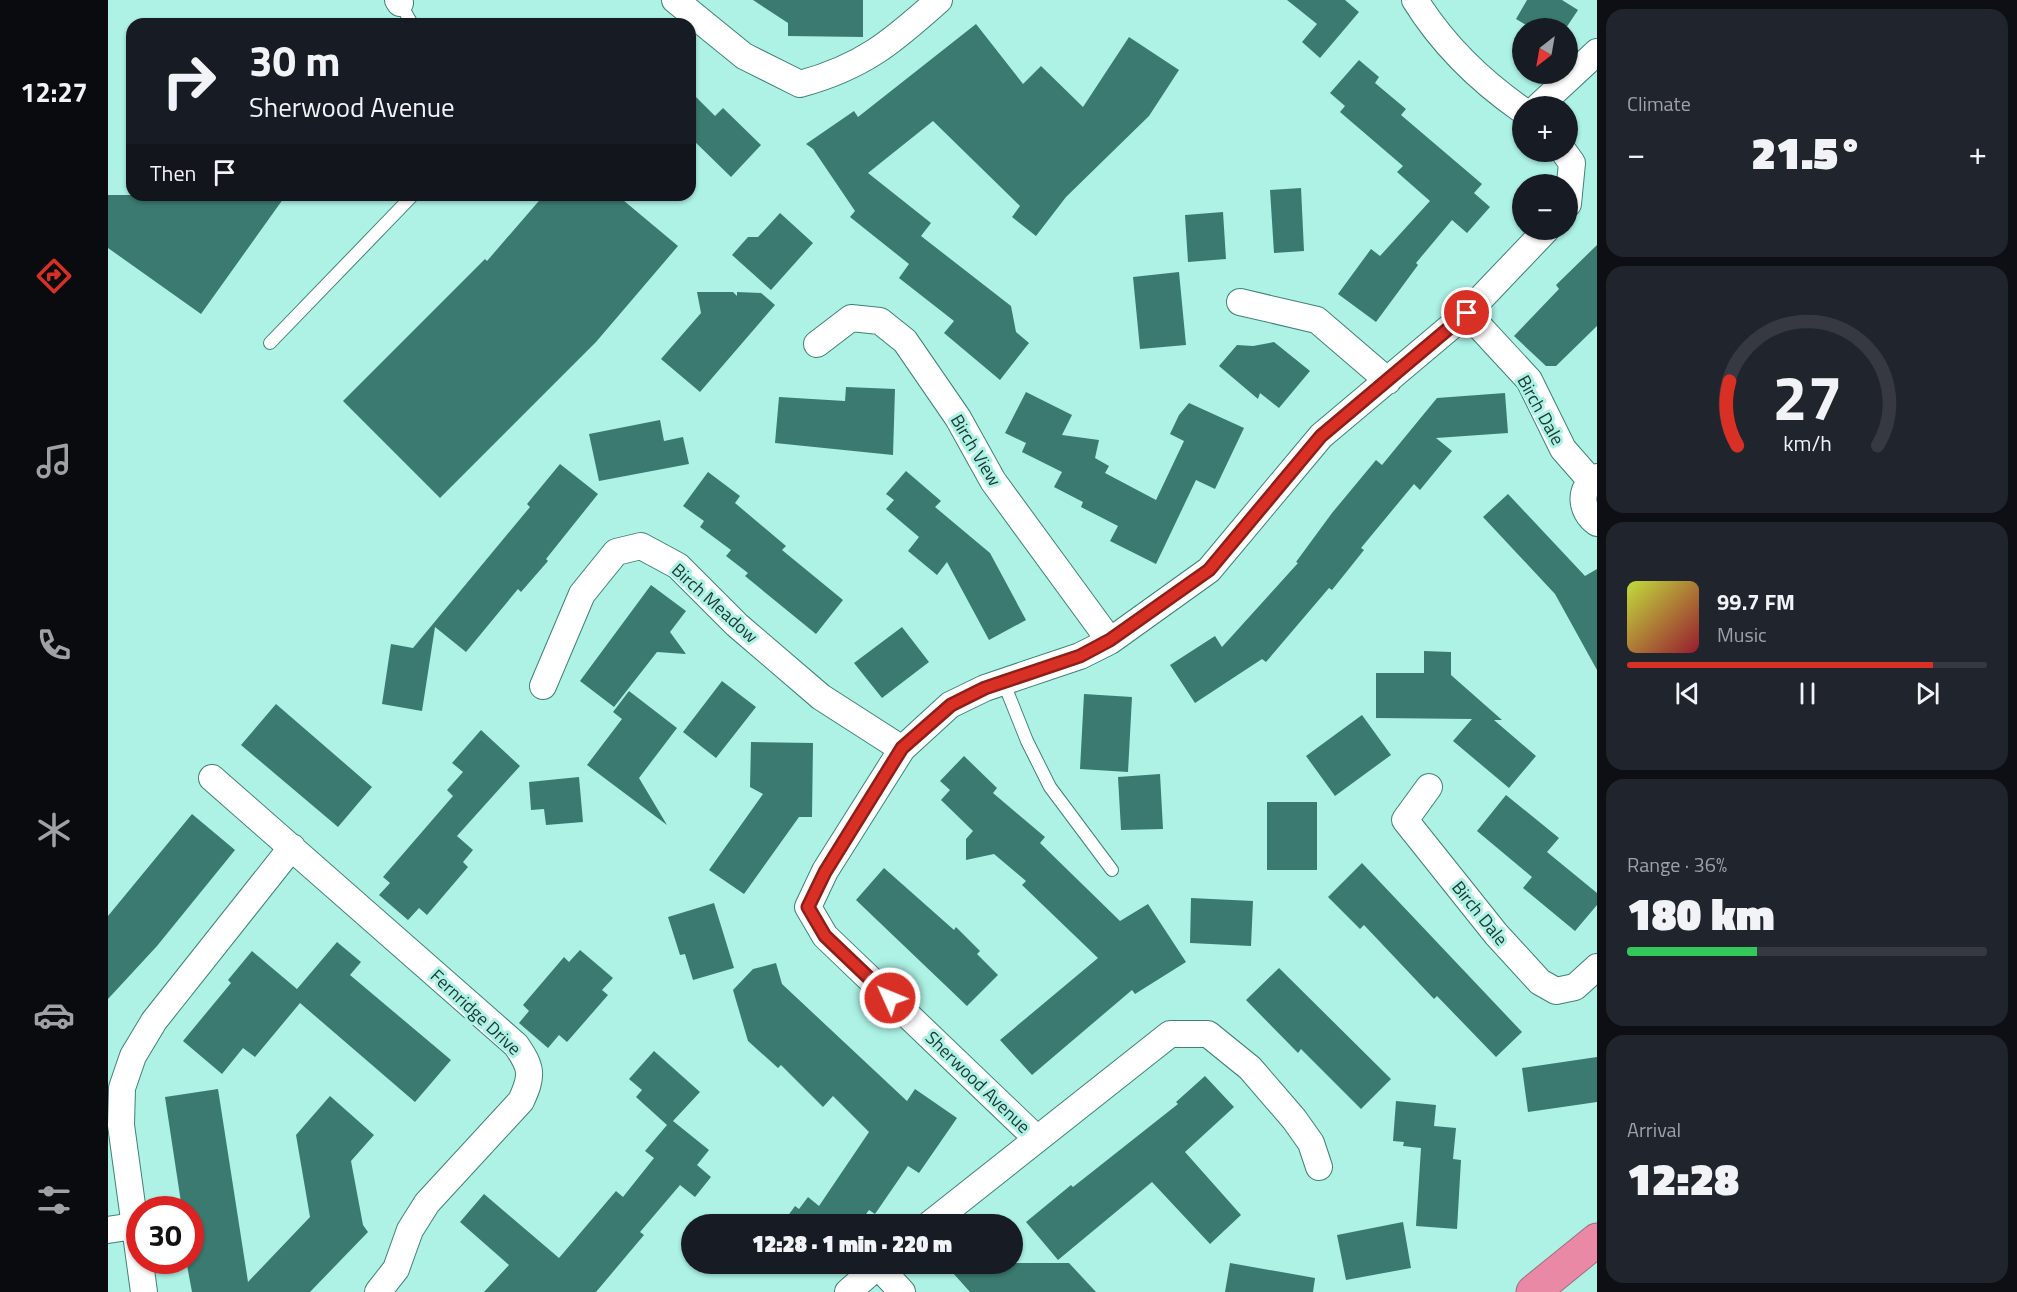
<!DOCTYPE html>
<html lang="en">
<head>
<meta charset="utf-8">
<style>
	:root { --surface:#171b24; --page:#20242c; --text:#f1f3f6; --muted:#9ea1a6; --line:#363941; --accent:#d93025 }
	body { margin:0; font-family:"Titillium Web",sans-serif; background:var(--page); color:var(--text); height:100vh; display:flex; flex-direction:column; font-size:22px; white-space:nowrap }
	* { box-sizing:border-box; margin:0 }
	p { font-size:20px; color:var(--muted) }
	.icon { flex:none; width:33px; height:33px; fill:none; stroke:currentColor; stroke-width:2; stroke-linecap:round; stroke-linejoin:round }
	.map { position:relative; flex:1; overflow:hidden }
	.panel { display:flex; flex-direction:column; gap:9px; padding:9px; background:#0d0f14; width:420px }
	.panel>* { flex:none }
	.banner { position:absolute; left:18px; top:18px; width:570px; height:183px; border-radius:18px; box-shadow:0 2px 4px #0004; background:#171b24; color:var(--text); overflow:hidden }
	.needle { width:39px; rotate:211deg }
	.fabs { position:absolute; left:1404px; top:18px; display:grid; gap:12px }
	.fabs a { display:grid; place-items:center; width:66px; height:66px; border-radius:50%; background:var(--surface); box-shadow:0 2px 4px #0004; font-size:30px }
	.speed { position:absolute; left:18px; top:1196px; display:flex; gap:12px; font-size:30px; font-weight:700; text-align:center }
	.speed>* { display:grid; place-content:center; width:78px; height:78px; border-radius:50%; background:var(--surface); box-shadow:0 2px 4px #0004; line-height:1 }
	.speed .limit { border:9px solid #d22; background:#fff; color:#111 }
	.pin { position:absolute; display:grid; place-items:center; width:51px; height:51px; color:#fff; margin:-26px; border:3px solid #fff; border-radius:50%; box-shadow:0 2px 6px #0007 }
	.me { position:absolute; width:66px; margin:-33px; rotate:314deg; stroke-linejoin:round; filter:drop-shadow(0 0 4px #0008) }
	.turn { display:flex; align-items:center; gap:21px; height:126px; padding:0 24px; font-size:27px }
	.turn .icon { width:78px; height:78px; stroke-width:2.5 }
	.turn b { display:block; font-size:42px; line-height:51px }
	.then { display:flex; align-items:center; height:57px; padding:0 24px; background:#0003; gap:12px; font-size:22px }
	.big { font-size:45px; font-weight:800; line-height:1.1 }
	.panel .widget { flex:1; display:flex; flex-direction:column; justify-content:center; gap:9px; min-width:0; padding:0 21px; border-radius:18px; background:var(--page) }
	.panel .dial { align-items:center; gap:0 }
	.dial svg { height:156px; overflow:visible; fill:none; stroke:var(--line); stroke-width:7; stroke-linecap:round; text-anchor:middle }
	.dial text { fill:var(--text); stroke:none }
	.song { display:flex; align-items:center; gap:18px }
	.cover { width:72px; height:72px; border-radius:9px; background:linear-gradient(135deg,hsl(70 70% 55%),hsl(350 70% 35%)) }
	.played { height:6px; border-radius:3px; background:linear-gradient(90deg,var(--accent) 85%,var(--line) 85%) }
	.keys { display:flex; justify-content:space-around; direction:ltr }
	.heat { display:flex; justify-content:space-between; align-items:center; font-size:33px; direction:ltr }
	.charge { height:9px; border-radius:4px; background:linear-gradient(90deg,#34c759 36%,var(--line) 0) }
	.trip { position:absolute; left:573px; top:1214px; width:342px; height:60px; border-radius:30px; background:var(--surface); box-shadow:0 2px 4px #0004; font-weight:800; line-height:60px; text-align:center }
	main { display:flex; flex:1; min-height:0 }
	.tabs { display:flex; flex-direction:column; width:108px; justify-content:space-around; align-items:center; background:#090b0e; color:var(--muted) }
	.tabs .icon { width:42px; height:42px }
	.tabs .active { color:var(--accent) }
	.tabs b { font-size:27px; color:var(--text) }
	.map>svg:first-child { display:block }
	.building { fill:#3b7a70 }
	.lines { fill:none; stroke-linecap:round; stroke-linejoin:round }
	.lane-casing { stroke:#3f8277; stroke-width:14 }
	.street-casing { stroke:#3f8277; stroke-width:28 }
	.highway-casing { stroke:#a26c7d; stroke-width:35 }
	.lane { stroke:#fff; stroke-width:12 }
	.street { stroke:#fff; stroke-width:26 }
	.highway { stroke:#ea89a6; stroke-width:33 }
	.route-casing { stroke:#8d1f18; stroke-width:15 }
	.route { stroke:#d93025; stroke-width:10 }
	.labels { text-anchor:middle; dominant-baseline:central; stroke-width:6; stroke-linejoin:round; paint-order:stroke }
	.street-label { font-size:18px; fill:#1b3732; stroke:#adf2e5 }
</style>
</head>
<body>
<main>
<nav class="tabs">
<b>12:27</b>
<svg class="icon active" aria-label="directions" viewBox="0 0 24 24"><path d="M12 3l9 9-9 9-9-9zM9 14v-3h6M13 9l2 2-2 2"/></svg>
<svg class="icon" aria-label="music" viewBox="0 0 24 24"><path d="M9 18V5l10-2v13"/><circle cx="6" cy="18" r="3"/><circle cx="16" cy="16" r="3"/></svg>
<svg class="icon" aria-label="phone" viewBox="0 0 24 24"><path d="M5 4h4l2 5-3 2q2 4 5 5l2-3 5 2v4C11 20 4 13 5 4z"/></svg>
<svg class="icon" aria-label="climate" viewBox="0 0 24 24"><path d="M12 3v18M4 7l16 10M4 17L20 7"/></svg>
<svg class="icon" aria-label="car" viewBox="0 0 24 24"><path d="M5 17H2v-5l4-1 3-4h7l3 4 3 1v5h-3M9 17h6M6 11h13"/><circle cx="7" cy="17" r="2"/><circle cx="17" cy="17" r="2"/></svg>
<svg class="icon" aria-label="filters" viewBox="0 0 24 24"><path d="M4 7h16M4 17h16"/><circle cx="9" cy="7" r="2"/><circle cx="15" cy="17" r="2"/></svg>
</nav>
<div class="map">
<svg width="1489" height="1292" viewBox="0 0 1489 1292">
	<rect width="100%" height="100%" fill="#adf2e5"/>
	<path class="building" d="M 645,0 L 755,0 L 755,37 L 680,36 L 680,23 Z
		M 1179,0 L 1237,0 L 1251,12 L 1212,58 L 1194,42 L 1209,24 Z
		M 1419,0 L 1454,0 L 1470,10 L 1458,28 L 1423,28 L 1408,19 Z
		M 868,24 L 915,84 L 933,66 L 975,107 L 1021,37 L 1071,70 L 1041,116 L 958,197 L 928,236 L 904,217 L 912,206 L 825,121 L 760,173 L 823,223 L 813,236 L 903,306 L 908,332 L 921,343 L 892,380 L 836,333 L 846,321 L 791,278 L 801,264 L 742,217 L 747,211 L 705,149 L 698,144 L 746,111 L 750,117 Z
		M 1251,60 L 1271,77 L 1267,83 L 1298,109 L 1293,115 L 1374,184 L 1366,193 L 1382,207 L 1359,233 L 1344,220 L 1308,263 L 1310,265 L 1268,322 L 1230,294 L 1263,249 L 1272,256 L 1322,201 L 1289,172 L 1295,166 L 1232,112 L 1237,106 L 1222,93 Z
		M 582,91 L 607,116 L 615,108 L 653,145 L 623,177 L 582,137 Z
		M 1193,188 L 1196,251 L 1166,253 L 1162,190 Z
		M 0,195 L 178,195 L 93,314 L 0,248 Z
		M 436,195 L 509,195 L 570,246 L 488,342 L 332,498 L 235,401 L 377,259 L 379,261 Z
		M 1115,212 L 1118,259 L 1080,262 L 1077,215 Z
		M 672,213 L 705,243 L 663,290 L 624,255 L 640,237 L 650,237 Z
		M 1489,245 L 1489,326 L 1448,366 L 1438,366 L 1406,336 L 1451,289 L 1448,285 Z
		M 1071,272 L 1078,345 L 1032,349 L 1025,277 Z
		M 589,292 L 625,292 L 629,296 L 629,292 L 653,293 L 667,305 L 592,392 L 553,359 L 593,313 Z
		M 1166,342 L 1202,371 L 1171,408 L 1152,393 L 1150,399 L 1111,366 L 1129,345 L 1145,346 Z
		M 738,387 L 787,389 L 785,455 L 667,443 L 671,397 L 737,401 Z
		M 918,392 L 964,415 L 954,435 L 991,440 L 987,458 L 1001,466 L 997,473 L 1048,500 L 1076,441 L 1062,434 L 1071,415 L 1081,403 L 1136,428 L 1107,489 L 1088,480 L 1048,564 L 1002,541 L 1010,526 L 973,507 L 975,502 L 946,487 L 954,472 L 914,452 L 918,443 L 897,433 Z
		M 1397,393 L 1400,433 L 1328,438 L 1344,451 L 1312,490 L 1306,484 L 1253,548 L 1256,550 L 1224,590 L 1221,588 L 1158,662 L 1154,659 L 1087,703 L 1062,665 L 1107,636 L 1114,647 L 1190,563 L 1188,562 L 1224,513 L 1268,460 L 1274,465 L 1329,398 Z
		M 552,420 L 556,441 L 575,437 L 581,464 L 491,481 L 481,434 Z
		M 452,464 L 490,494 L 438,559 L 440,561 L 413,592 L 410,589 L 358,652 L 327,627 L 314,711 L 274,704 L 283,644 L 305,648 L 422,507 L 419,504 Z
		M 798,471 L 833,501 L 827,507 L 882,553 L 918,620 L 881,640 L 839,562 L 829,575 L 800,551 L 811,537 L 778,509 L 786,500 L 778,494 Z
		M 600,472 L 632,496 L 627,503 L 678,546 L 674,550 L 735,600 L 708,634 L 637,576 L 640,573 L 618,556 L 623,550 L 592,527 L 596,521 L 575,506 Z
		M 1400,494 L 1477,576 L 1489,569 L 1489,670 L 1447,594 L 1375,517 Z
		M 543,585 L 578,611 L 562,632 L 578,654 L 549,652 L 506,707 L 472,681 Z
		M 794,627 L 821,662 L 774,698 L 746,663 Z
		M 1316,651 L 1343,652 L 1343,675 L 1394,720 L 1386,720 L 1428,756 L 1401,788 L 1345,741 L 1364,719 L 1268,718 L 1268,673 L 1316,673 Z
		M 614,681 L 648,707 L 608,758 L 575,732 Z
		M 521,691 L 569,728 L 531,778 L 559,825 L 479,765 L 514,719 L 505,712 Z
		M 976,694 L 1024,697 L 1020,772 L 972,769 Z
		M 168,704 L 264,787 L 230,827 L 133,745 Z
		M 1254,715 L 1283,755 L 1227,796 L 1198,756 Z
		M 373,730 L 412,766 L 349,836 L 365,850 L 355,862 L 360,867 L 319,915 L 311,908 L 300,920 L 271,895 L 282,883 L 275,877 L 345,796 L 339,790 L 355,772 L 344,763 Z
		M 643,742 L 705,743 L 704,817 L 691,817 L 636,894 L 601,870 L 655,794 L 642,787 Z
		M 856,756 L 889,788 L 885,793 L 937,837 L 932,843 L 1012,921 L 1040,904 L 1078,962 L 1027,994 L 1024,990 L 924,1075 L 892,1040 L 990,958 L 914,885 L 918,881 L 886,854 L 858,860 L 858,839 L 865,831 L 833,800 L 842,790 L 832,781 Z
		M 1052,774 L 1055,829 L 1013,830 L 1010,777 Z
		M 471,777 L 475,822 L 438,825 L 436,809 L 423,810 L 421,782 Z
		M 1398,795 L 1451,838 L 1439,852 L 1489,893 L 1489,905 L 1467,931 L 1415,888 L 1424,877 L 1369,831 Z
		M 1159,802 L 1209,802 L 1209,870 L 1159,870 Z
		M 84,814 L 127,850 L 49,946 L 0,999 L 0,916 Z
		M 1254,863 L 1414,1032 L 1388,1057 L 1329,996 L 1326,999 L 1256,925 L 1252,929 L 1220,897 Z
		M 776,868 L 846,930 L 848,927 L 872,951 L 869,954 L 890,975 L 859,1006 L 748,900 Z
		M 1083,898 L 1145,901 L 1143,946 L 1082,943 Z
		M 606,903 L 626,968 L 585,980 L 577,954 L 572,955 L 560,917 Z
		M 229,942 L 253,962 L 242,975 L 343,1060 L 307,1102 L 192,1003 L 147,1057 L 135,1048 L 114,1074 L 75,1041 L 123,983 L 120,980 L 144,951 L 189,989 Z
		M 472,950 L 505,978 L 494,990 L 500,995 L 459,1042 L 451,1035 L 440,1048 L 411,1023 L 421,1011 L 415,1005 L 456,957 L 461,962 Z
		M 668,963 L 674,984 L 799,1101 L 807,1089 L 849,1118 L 811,1173 L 800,1166 L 767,1214 L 761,1210 L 751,1224 L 674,1224 L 687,1206 L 691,1209 L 700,1197 L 711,1206 L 761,1132 L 725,1096 L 715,1107 L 673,1065 L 670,1068 L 640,1041 L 625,990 L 645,969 Z
		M 1171,968 L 1283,1079 L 1253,1109 L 1193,1049 L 1190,1053 L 1138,1000 Z
		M 546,1051 L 592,1092 L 565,1121 L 601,1150 L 589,1165 L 603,1177 L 587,1197 L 572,1185 L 532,1232 L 536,1235 L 488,1292 L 376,1292 L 401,1265 L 352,1222 L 376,1194 L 451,1258 L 508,1191 L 515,1197 L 546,1158 L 537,1151 L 559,1125 L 528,1097 L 534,1090 L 521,1079 Z
		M 1489,1057 L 1489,1102 L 1420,1112 L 1414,1068 Z
		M 1097,1076 L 1126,1107 L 1077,1152 L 1133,1215 L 1102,1244 L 1044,1182 L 950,1260 L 918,1222 L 963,1185 L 965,1187 L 1070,1104 L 1068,1102 Z
		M 110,1089 L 140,1282 L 202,1217 L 188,1135 L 222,1096 L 266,1135 L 243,1161 L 255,1225 L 260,1232 L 202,1292 L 84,1292 L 78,1260 L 82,1260 L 82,1209 L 74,1209 L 57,1097 Z
		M 1288,1101 L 1328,1105 L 1326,1126 L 1348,1128 L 1345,1159 L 1353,1160 L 1349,1229 L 1308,1226 L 1313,1148 L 1295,1146 L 1296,1142 L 1285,1141 Z
		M 1295,1222 L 1303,1268 L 1238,1280 L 1229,1235 Z
		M 684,1263 L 705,1263 L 698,1273 Z
		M 836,1263 L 961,1263 L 988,1292 L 862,1292 Z
		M 1122,1263 L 1207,1278 L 1205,1292 L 1117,1292 Z"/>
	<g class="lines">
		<defs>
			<path id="lane" d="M 292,3 L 304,24
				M 162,343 L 305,195
				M 895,681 L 919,741 L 942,787 L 1004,870"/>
			<path id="street" d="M 290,0 L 292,3
				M 567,0 L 636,56 L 692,84 C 755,67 784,42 831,0
				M 1307,0 C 1335,45 1371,80 1414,110
				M 1431,106 L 1489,52
				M 1456,152 L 1464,163 L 1460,204
				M 1132,302 L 1209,320 L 1280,381
				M 1359,313 L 1421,380 L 1455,449 L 1483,481
				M 709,344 L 743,318 L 772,321 L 797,341 L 850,418 L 885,481 L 1002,641
				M 1489,477 C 1470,488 1472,511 1489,523
				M 435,686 L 474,594 L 508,552 L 533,546 L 570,566 L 629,625 L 713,697 L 794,749
				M 104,778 L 408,1045 C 424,1068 425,1075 413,1101 L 319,1203 L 302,1230 L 288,1269 L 270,1292
				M 1321,787 L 1297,820 L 1388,934 L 1432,982 L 1448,991 L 1467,987 L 1489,967
				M 928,1138 L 717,936 L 700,907 L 717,871 L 794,749 L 842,705 L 877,688 L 972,656 L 1002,641 L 1101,570 L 1213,436 L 1359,313 L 1438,230
				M 822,1224 L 1062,1034 L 1100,1034 L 1142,1068 L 1186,1119 L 1203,1143 L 1211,1167
				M 0,1230 L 26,1226
				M 770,1266 L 794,1292
				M 36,1292 L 13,1125 L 14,1088 L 25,1056 L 46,1021 L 184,847
				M 740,1292 L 773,1263"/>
			<path id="highway" d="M 1425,1292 L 1489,1240"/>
		</defs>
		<use href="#lane" class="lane-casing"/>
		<use href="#street" class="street-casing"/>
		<use href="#highway" class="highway-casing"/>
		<use href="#lane" class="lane"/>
		<use href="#street" class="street"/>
		<use href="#highway" class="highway"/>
	</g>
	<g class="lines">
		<defs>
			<path id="route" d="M 782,998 L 717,936 L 700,907 L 717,872 L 794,748 L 843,705 L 877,688 L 972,656 L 1002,640 L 1101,570 L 1213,436 L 1359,313"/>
		</defs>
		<use href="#route" class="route-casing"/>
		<use href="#route" class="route"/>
	</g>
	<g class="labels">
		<g class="street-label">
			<text transform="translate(1433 410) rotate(61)">Birch Dale</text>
			<text transform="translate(868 450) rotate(59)">Birch View</text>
			<text transform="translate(607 603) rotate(42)">Birch Meadow</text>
			<text transform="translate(1372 913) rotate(51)">Birch Dale</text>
			<text transform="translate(368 1012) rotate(43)">Fernridge Drive</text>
			<text transform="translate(870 1082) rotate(44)">Sherwood Avenue</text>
		</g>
	</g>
</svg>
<div class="fabs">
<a><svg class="needle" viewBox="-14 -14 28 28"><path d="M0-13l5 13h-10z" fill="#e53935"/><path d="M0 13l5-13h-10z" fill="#9ea1a6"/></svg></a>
<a>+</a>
<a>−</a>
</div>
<div class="speed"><div class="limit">30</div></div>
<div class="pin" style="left:1359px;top:313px;background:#d93025"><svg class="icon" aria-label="arrive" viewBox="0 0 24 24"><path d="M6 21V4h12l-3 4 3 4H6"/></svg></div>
<svg class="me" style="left:782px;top:998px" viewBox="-20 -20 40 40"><circle r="17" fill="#d93025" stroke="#fff" stroke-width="3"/><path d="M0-11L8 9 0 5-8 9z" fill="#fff"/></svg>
<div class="trip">12:28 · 1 min · 220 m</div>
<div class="banner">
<div class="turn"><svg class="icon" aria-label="right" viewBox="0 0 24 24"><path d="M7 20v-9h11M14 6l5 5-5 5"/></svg><div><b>30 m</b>Sherwood Avenue</div></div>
<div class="then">Then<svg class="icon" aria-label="arrive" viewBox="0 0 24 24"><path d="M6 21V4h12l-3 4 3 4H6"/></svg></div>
</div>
</div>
<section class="panel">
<div class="widget"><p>Climate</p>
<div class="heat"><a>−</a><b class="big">21.5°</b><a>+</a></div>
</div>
<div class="widget dial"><svg viewBox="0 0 100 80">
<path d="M14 69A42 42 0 1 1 86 69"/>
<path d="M14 69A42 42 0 0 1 10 36" stroke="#d93025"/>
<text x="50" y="56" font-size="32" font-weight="700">27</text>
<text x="50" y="72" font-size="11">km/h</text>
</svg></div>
<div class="widget">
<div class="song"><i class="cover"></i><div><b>99.7 FM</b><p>Music</p></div></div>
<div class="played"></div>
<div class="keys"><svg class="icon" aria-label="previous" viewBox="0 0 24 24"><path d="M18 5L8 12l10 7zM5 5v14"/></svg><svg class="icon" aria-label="pause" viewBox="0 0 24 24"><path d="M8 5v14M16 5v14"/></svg><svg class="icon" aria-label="next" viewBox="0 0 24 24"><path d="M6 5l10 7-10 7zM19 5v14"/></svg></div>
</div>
<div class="widget"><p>Range · 36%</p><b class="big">180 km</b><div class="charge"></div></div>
<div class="widget"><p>Arrival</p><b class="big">12:28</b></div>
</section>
</main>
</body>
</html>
